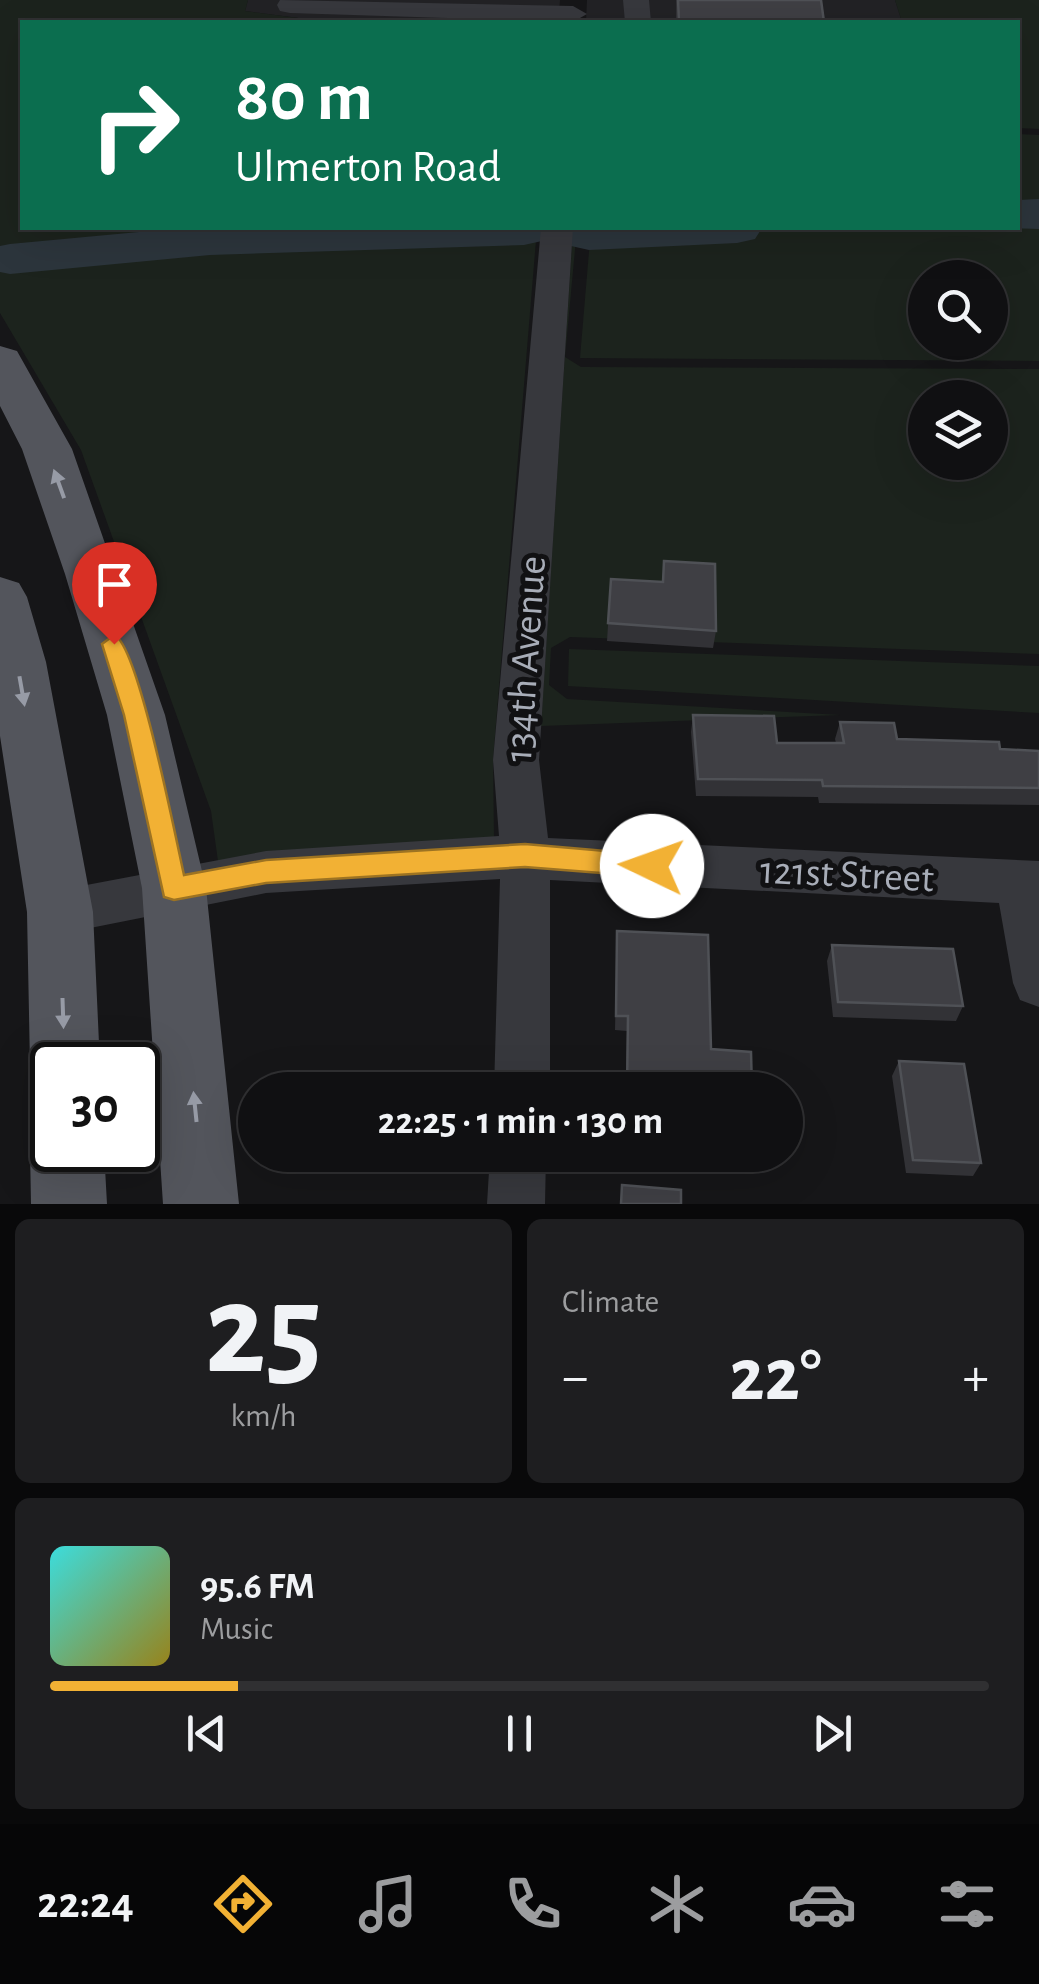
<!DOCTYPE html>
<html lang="en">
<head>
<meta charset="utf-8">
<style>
	:root { --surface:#101012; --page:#1e1e20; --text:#f1f3f6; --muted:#9c9d9f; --line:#303032; --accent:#f2b134 }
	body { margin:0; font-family:"Alegreya Sans",sans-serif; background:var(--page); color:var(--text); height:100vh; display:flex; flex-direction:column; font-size:38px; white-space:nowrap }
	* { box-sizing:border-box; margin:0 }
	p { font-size:32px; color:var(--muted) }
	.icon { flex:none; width:55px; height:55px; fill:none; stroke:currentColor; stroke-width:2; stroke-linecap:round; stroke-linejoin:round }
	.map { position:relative; height:1204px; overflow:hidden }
	.sheet { display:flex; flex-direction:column; gap:15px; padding:15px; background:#09090a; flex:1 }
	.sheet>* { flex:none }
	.guide { position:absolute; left:20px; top:20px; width:1000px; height:210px; border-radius:0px; box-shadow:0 10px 40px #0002,0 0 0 2px var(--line); background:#0b6e4f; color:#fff; overflow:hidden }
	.fabs { position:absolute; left:908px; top:260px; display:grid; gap:20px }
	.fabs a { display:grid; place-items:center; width:100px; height:100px; border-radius:50%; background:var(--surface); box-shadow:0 10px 40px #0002,0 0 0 2px var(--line); font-size:50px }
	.speed { position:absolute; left:30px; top:1042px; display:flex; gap:20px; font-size:50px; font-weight:700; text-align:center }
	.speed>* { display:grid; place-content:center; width:130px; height:130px; border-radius:50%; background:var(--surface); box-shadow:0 10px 40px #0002,0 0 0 2px var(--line); line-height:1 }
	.speed .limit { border:5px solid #111; border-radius:15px; background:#fff; color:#111 }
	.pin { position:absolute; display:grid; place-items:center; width:85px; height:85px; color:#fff; margin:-102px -42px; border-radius:50% 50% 50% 0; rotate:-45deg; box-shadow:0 0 10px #0007 }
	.pin .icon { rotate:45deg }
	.me { position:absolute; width:110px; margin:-55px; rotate:273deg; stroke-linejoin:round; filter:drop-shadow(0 0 8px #0008) }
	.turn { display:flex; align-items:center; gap:35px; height:210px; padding:0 50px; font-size:45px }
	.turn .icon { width:130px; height:130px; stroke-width:2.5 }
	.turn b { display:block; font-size:70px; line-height:85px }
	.big { font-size:75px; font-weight:700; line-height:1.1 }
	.sheet .card { flex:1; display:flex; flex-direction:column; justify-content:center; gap:15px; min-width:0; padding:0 35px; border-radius:15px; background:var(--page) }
	.sheet .dial { align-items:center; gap:0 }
	.dial b { font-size:130px; line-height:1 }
	.song { display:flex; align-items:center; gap:30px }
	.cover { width:120px; height:120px; border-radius:15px; background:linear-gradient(135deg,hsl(180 70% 55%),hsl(50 70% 35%)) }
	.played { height:10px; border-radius:5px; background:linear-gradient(90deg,var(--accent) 20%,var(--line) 20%) }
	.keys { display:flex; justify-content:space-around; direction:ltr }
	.heat { display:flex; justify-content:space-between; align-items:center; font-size:55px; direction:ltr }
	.sheet .tiles { flex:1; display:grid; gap:15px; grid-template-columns:1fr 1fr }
	.card:last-child { grid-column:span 2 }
	.trip { position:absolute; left:238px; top:1072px; width:565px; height:100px; border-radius:50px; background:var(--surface); box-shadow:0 10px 40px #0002,0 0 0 2px var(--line); font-weight:700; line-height:100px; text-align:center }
	.menu { display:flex; height:160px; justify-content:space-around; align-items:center; background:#060607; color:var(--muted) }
	.menu .icon { width:70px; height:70px }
	.menu .current { color:var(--accent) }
	.menu b { font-size:45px; color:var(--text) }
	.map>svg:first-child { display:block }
	.built { fill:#222225 }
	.green { fill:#1c231d; fill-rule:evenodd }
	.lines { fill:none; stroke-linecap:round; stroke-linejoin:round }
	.river { fill:#2c353c; fill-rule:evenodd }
	.minor { fill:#37383d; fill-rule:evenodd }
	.major { fill:#53555c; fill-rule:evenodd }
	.wall { fill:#323236 }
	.building { fill:#3f3f44; stroke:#4f5156; stroke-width:2.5 }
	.oneway { fill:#979ba6 }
	.route { fill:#f2b134; stroke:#9d7322; stroke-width:2.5 }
	.labels { text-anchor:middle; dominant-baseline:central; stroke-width:10; stroke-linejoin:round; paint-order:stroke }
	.street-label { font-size:40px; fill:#a8adb8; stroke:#111113 }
</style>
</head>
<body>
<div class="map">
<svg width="1039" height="1204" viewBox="0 0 1039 1204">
	<rect width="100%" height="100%" fill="#161618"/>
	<path class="built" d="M 248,0 L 560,0 L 558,22 L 329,22 L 245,11 Z
		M 587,0 L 895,0 L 902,22 L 586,22 Z"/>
	<path class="green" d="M 0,0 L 248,0 L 245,11 L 329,22 L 22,22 L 22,228 L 537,228 L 493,759 L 494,839 L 218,861 L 211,811 L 81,450 L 0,313 Z
		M 895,0 L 1039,0 L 1039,129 L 1018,128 L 1018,22 L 902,22 Z
		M 1018,134 L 1039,135 L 1039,361 L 580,358 L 591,228 L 1018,228 ZM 925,278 L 990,278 L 990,342 L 925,342 Z
		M 573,228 L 577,228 L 565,357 L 581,367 L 1039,369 L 1039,654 L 570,637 L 551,648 L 549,685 L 567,699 L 840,715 L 541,726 ZM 925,398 L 990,398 L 990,462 L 925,462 Z
		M 569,649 L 1039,666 L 1039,713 L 568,686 Z"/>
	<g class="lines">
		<path class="river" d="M 1039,199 L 1039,229 L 1009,228 L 1018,228 L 1018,200 Z
			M 182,228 L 547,228 L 549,230 L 542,241 L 524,245 L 210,255 L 10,274 L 0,272 L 0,246 L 10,244 Z
			M 569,228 L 762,228 L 755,239 L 737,243 L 589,250 L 571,246 L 564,235 Z"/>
		<path class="minor" d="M 280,0 L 573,6 L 587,14 L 573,22 L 290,13 L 280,11 L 277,5 Z
			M 623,0 L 649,0 L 651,22 L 625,22 Z
			M 541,228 L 573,228 L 539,760 L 548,838 L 1039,861 L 1039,1007 L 1020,1000 L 1013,983 L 999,903 L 550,880 L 550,1090 L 494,1090 L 500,879 L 266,893 L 60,934 L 42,928 L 35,912 L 42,896 L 60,890 L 266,851 L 499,836 L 493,760 Z
			M 490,1155 L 546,1155 L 545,1204 L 487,1204 Z"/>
		<path class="major" d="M 0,346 L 17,351 L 72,449 L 165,715 L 206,888 L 239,1204 L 163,1204 L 142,888 L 107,715 L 65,574 L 22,449 L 0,406 Z
			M 0,577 L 19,583 L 27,597 L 46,662 L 93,912 L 100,1065 L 52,1065 L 52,1094 L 40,1089 L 30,1065 L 27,912 L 0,736 Z
			M 52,1119 L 52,1150 L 104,1150 L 107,1204 L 31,1204 L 30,1150 L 41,1124 Z"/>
	</g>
	<path class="wall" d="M 676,0 L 821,0 L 824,22 L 676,22 Z
		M 664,561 L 716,631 L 713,648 L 607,641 L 611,579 L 662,582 Z
		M 693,715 L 777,743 L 836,743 L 835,739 L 840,722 L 897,739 L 1000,749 L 1039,751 L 1039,805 L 819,803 L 818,797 L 696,796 L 691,732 Z
		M 617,931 L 711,1049 L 752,1090 L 626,1090 L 627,1031 L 615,1030 Z
		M 832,945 L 963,1006 L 956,1021 L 833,1017 L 827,961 Z
		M 899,1061 L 981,1163 L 973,1176 L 906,1173 L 892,1076 Z"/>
	<path class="building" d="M 678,0 L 821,0 L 824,22 L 679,22 Z
		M 664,561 L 715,564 L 716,631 L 608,623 L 611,579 L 663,582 Z
		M 693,715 L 774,716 L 777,743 L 844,743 L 840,722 L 894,723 L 897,739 L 999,742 L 1000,749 L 1039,751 L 1039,788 L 823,786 L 822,780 L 698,779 Z
		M 617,931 L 708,935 L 711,1049 L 751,1052 L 752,1090 L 627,1090 L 628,1016 L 616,1016 Z
		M 832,945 L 953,949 L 963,1006 L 838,1002 Z
		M 899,1061 L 964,1064 L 981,1163 L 913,1160 Z
		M 622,1185 L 681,1190 L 681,1204 L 621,1204 Z"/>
	<defs><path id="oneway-solid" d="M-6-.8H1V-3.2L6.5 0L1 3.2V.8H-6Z" transform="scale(2.5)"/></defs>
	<g class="oneway">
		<use href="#oneway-solid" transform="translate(59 484) rotate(-110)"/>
		<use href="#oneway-solid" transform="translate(22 691) rotate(80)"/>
		<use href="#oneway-solid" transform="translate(63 1013) rotate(88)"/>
		<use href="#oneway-solid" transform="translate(195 1107) rotate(-96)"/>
	</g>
	<path class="route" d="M 114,635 C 138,643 176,840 184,875 L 266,860 L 525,844 L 652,855 L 662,858 L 665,866 L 662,874 L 652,877 L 525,867 L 266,883 L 174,900 L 164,897 L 124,715 L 102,644 Z"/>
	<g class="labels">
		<g class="street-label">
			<text transform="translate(526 659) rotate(-86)">134th Avenue</text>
			<text transform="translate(847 875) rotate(3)">121st Street</text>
		</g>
	</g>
</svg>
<div class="fabs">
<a><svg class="icon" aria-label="search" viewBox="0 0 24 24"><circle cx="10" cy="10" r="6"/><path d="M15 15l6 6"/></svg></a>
<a><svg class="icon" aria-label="layers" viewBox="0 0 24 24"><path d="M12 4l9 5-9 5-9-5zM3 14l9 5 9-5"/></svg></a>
</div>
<div class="speed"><div class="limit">30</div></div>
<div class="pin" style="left:114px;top:644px;background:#d93025"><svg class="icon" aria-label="arrive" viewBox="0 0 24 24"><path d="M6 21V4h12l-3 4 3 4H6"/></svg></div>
<svg class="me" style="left:652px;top:866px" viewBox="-20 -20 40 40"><circle r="19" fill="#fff"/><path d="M0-13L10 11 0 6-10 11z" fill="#f2b134"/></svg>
<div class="trip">22:25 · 1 min · 130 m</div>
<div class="guide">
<div class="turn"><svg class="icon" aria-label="right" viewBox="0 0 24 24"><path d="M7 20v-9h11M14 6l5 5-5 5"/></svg><div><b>80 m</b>Ulmerton Road</div></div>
</div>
</div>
<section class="sheet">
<div class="tiles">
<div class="card dial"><b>25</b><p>km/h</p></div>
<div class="card"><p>Climate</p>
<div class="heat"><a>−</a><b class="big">22°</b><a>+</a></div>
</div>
<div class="card">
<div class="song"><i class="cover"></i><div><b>95.6 FM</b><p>Music</p></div></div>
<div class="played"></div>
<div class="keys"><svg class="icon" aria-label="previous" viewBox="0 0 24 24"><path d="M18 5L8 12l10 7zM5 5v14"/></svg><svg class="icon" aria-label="pause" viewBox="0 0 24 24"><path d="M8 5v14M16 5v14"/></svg><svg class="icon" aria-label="next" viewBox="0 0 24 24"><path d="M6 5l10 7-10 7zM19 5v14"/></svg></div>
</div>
</div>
</section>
<nav class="menu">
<b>22:24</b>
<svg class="icon current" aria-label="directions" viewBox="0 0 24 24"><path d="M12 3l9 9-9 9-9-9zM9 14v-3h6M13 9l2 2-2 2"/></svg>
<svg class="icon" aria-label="music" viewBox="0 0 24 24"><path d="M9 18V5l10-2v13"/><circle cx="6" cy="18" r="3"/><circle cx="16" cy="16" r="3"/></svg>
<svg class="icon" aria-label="phone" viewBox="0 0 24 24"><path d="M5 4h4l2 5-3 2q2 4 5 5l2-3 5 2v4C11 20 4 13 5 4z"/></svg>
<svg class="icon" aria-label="climate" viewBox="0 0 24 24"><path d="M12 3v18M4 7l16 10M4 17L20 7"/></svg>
<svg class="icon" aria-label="car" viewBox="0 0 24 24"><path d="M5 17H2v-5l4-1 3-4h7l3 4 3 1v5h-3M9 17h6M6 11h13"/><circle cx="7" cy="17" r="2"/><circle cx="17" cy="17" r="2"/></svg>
<svg class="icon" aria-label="filters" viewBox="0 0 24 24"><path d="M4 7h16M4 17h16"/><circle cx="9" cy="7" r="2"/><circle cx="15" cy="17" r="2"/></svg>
</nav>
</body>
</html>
